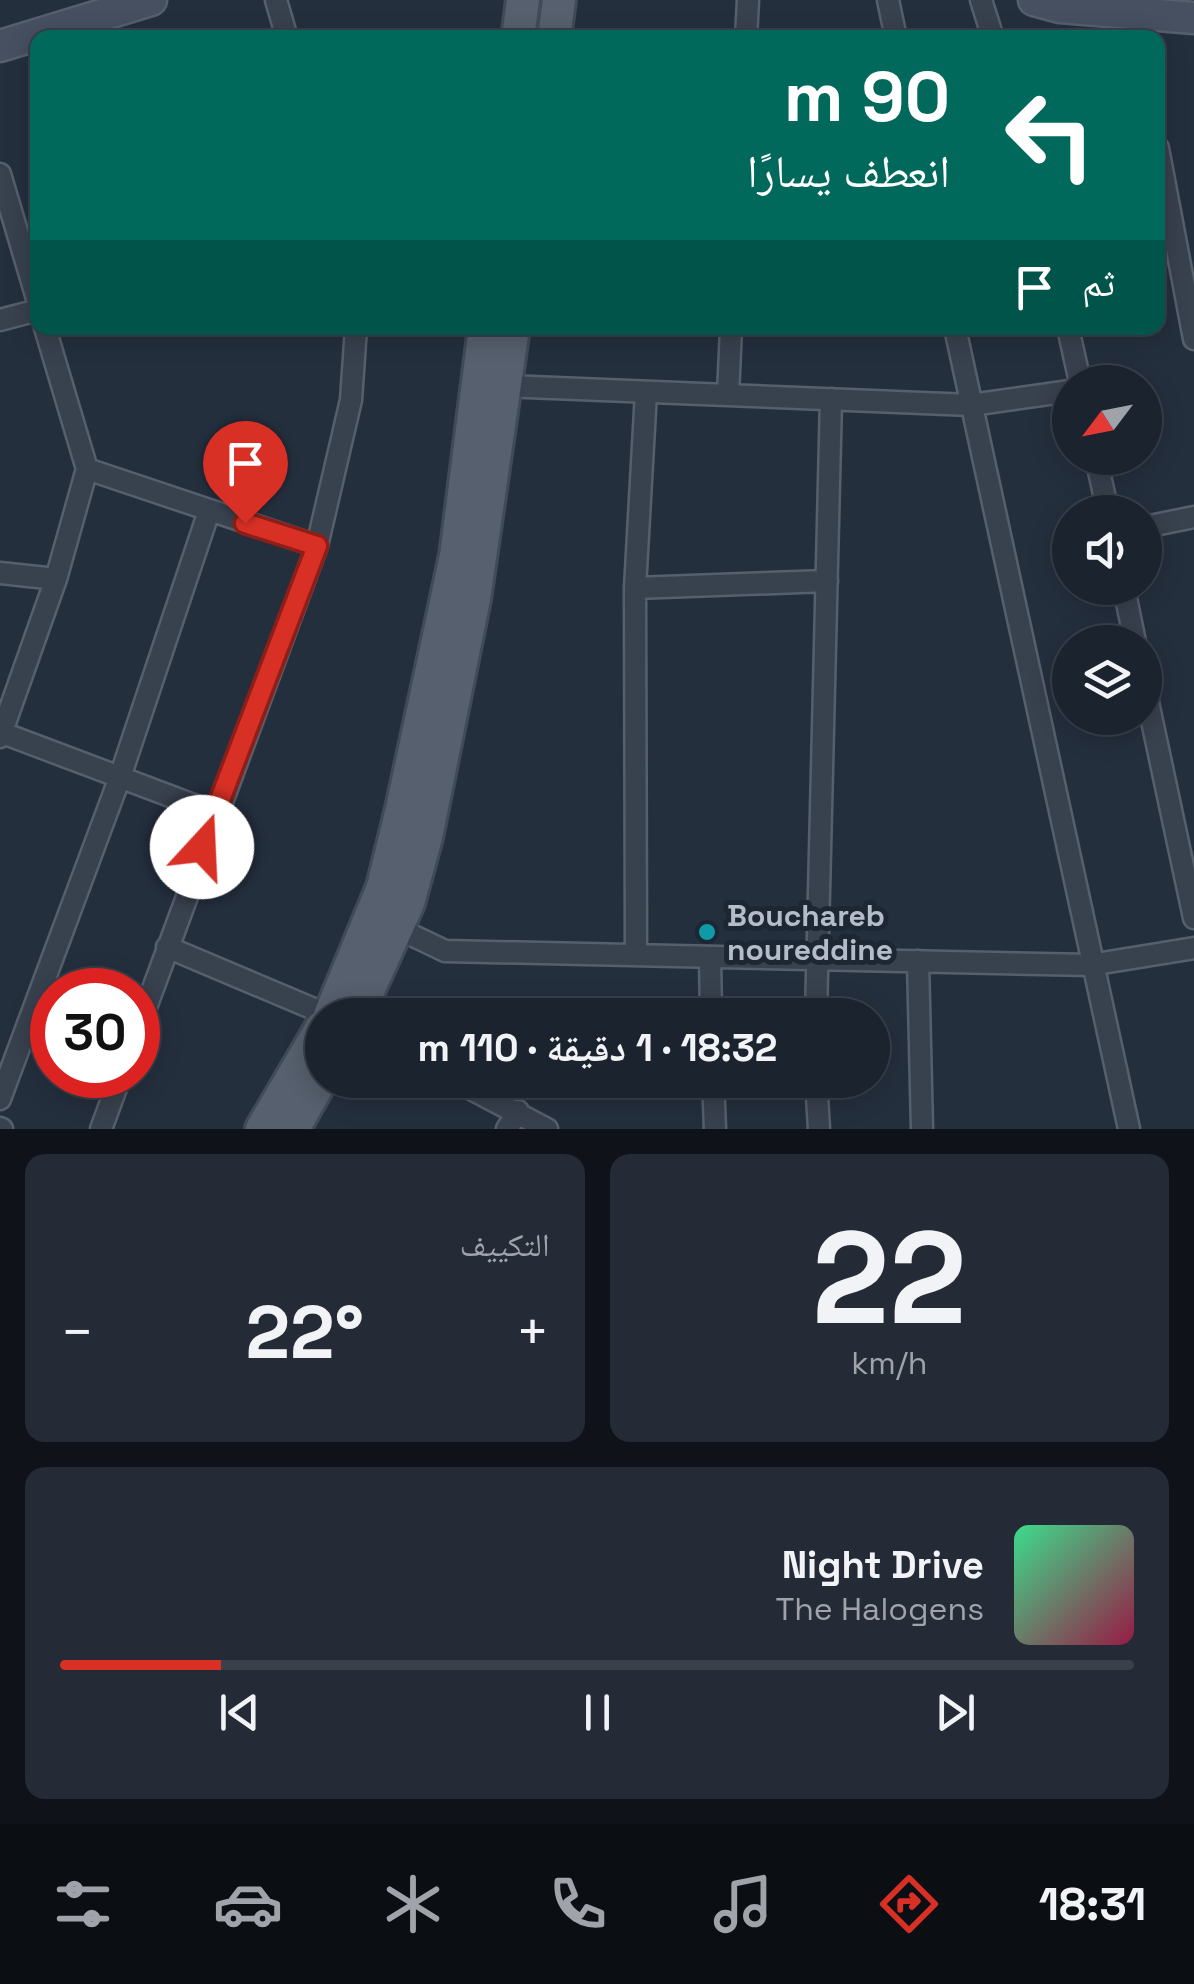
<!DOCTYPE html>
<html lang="ar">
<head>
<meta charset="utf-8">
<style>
	:root { --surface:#1b232e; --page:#242b36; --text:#f1f3f6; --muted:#a0a4aa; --line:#39404a; --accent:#d93025 }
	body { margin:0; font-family:"Space Grotesk","Noto Naskh Arabic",sans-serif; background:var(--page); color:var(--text); direction:rtl; height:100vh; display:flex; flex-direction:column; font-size:38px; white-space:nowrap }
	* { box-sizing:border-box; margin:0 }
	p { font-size:32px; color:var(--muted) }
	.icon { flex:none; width:55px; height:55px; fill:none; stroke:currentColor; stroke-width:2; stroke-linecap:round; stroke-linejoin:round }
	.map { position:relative; height:1129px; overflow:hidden; direction:ltr }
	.side { display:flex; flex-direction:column; gap:25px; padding:25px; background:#0f1319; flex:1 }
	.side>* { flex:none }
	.hud { position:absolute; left:30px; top:30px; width:1135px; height:305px; border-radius:20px; box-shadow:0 5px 25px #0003,0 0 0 2px var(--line); direction:rtl; background:#00695c; color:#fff; overflow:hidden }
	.needle { width:65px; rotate:238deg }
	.controls { position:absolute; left:1052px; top:365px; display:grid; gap:20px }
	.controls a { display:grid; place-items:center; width:110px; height:110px; border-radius:50%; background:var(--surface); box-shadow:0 5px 25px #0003,0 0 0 2px var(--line); font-size:50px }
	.speed { position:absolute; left:30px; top:968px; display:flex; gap:20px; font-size:50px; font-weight:700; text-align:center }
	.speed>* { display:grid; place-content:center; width:130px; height:130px; border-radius:50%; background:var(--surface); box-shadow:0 5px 25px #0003,0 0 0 2px var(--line); line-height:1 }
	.speed .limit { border:15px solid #d22; background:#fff; color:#111 }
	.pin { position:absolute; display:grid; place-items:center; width:85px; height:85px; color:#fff; margin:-102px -42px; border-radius:50% 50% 50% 0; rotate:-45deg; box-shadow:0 0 10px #0007 }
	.pin .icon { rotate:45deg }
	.me { position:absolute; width:110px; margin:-55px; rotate:20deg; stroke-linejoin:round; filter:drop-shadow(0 0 8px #0008) }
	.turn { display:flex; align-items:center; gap:35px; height:210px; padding:0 50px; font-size:45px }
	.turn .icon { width:130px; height:130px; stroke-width:2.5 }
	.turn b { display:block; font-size:70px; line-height:85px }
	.then { display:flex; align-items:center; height:95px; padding:0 50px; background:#0003; gap:20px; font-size:38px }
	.big { font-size:75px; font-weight:700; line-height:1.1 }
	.side .card { flex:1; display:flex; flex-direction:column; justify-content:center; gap:15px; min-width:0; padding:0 35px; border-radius:20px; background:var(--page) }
	.side .dial { align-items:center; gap:0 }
	.dial b { font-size:130px; line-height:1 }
	.song { display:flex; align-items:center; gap:30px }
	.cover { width:120px; height:120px; border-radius:15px; background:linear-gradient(135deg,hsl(150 70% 55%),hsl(340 70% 35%)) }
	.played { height:10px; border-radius:5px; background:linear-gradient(90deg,var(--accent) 15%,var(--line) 15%) }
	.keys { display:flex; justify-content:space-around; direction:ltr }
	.heat { display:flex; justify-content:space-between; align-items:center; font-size:55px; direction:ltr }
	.side .tiles { flex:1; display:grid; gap:25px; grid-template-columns:1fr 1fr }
	.card:last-child { grid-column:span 2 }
	.trip { position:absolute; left:305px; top:998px; width:585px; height:100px; border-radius:50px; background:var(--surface); box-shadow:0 5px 25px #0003,0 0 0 2px var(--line); font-weight:700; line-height:100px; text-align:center; direction:rtl }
	.tab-bar { display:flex; height:160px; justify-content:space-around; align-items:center; background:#0b0e12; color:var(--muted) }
	.tab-bar .icon { width:70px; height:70px }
	.tab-bar .active { color:var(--accent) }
	.tab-bar b { font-size:45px; color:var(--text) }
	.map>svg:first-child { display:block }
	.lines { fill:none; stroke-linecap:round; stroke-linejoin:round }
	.minor-casing { stroke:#565f6c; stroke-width:25 }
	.secondary-casing { stroke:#565f6c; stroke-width:35 }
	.primary-casing { stroke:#414a57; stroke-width:38 }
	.minor { stroke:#38414e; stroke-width:20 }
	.secondary { stroke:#465061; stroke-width:30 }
	.primary { stroke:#56606e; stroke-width:32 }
	.route-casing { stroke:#8d1f18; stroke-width:25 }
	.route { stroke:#d93025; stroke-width:18 }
	.culture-dot { fill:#0f9aa8; stroke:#1d2633; stroke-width:4 }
	.labels { text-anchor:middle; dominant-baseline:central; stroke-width:10; stroke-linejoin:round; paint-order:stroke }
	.poi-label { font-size:30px; font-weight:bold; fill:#b4bcc9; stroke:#1d2633; text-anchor:start }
</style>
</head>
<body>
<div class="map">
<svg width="1194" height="1129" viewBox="0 0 1194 1129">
	<rect width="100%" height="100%" fill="#242f3e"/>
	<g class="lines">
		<defs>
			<path id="minor" d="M 276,0 L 287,38
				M 888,0 L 896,38
				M 981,0 L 993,38
				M 746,38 L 748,0
				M 1158,148 L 1194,339
				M 0,174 L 38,302
				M 0,320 L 38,310
				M 955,328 L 1129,1129
				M 1068,328 L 1080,382
				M 505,386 L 971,405 L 1070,391
				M 728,395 L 731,328
				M 1096,458 L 1108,512
				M 87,469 L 317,546
				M 1145,527 L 1194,517
				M 0,573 L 56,579
				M 635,588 L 827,581
				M 1124,588 L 1135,642
				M 1145,688 L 1194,918
				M 0,732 L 215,813
				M 0,737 L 56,579 L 87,469 L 45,328
				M 397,928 L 445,951 L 1090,965 L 1194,948
				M 167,947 L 328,1015
				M 636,955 L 635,588 L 646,392
				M 710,957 L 711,1015
				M 918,961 L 922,1129
				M 816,1015 L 831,399
				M 138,1029 L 317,546 L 351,400 L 356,328
				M 454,1080 L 547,1129
				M 713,1080 L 715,1129
				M 816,1080 L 819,1129
				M 713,1086 L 816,1081
				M 0,1099 L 120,777 L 209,511
				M 0,1128 L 2,1129
				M 101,1129 L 121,1075
				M 507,1129 L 518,1111"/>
			<path id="secondary" d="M 1034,0 L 1060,7 L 1194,18
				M 0,46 L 151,0"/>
			<path id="primary" d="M 518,38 L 523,0
				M 554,38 L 559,0
				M 330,1015 L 383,887 L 402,809 L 456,556 L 485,328
				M 357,1015 L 408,903 L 426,837 L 474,599 L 513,328
				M 262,1129 L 322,1027
				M 293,1129 L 322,1078"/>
		</defs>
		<use href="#minor" class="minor-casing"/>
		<use href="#secondary" class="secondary-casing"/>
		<use href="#primary" class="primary-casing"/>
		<use href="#minor" class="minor"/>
		<use href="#secondary" class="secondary"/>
		<use href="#primary" class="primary"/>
	</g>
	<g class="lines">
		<defs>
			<path id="route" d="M 202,847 L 317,546 L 245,523"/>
		</defs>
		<use href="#route" class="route-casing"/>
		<use href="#route" class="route"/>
	</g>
	<circle class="culture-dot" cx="707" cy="932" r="10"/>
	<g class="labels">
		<g class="poi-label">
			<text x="727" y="915">Bouchareb<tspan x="727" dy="34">noureddine</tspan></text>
		</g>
	</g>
</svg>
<div class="controls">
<a><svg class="needle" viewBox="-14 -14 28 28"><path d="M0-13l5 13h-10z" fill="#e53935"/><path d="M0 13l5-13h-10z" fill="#a0a4aa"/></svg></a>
<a><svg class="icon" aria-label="sound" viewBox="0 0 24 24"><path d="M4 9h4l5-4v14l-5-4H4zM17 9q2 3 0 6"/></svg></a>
<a><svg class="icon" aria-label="layers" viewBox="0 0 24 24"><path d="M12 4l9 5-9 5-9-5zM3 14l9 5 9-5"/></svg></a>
</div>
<div class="speed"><div class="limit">30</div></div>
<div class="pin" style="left:245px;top:523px;background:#d93025"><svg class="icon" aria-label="arrive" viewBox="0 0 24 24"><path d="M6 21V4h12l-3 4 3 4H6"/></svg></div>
<svg class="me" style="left:202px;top:847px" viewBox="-20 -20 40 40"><circle r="19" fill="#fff"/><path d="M0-13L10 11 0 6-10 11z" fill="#d93025"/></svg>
<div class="trip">18:32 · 1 دقيقة · 110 m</div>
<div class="hud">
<div class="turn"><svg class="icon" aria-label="left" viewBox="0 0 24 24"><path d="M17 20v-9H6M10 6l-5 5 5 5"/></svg><div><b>90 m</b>انعطف يسارًا</div></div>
<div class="then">ثم<svg class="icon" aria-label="arrive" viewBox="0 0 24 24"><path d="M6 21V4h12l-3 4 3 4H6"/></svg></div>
</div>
</div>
<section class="side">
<div class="tiles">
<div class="card dial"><b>22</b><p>km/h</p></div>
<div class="card"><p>التكييف</p>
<div class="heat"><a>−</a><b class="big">22°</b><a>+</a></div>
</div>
<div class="card">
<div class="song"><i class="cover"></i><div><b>Night Drive</b><p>The Halogens</p></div></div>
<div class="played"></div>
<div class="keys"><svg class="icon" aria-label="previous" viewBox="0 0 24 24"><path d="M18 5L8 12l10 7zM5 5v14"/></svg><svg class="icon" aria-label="pause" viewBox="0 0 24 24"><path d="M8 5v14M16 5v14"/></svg><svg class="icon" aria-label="next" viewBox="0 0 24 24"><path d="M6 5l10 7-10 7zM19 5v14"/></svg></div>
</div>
</div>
</section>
<nav class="tab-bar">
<b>18:31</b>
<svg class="icon active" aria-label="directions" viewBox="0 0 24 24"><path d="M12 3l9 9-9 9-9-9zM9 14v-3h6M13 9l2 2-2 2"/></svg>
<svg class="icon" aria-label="music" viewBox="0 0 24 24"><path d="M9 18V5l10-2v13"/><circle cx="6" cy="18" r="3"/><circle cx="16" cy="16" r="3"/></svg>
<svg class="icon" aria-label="phone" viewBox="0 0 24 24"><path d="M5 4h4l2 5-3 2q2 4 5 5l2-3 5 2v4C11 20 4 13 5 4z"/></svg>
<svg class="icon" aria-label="climate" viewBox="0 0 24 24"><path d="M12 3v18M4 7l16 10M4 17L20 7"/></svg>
<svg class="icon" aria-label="car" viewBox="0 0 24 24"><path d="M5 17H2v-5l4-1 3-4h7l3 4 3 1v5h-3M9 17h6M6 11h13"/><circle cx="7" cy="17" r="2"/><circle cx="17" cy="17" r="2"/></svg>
<svg class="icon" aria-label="filters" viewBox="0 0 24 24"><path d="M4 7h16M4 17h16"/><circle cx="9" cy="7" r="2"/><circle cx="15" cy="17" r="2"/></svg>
</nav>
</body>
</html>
